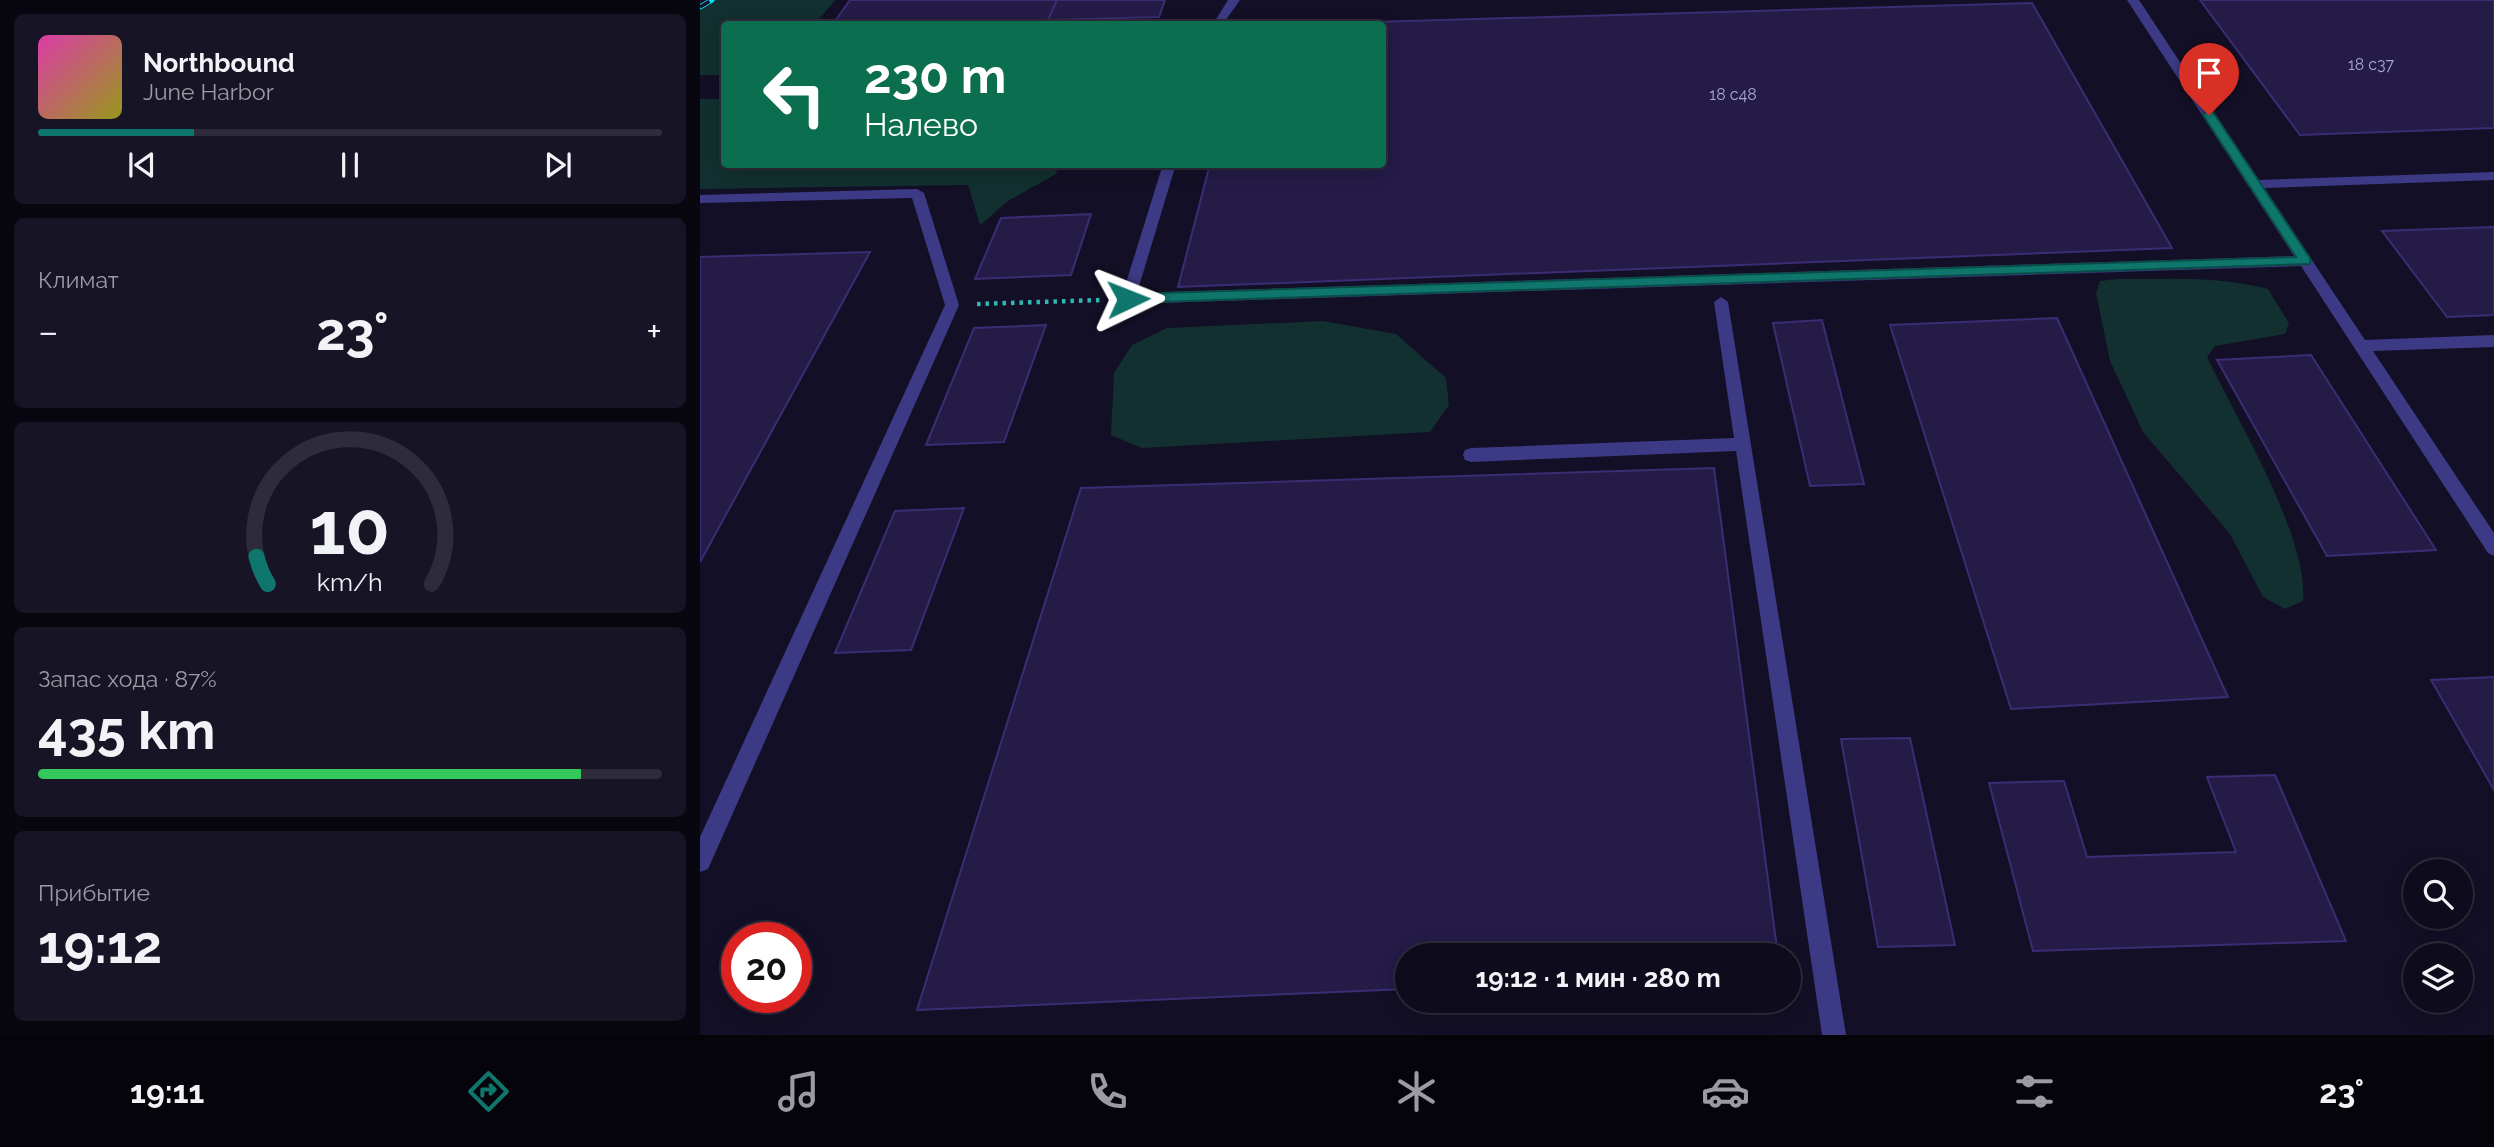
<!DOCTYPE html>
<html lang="ru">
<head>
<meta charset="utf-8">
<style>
	:root { --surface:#0e0b1c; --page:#171425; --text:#f1f3f6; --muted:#9b9ba3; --line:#2e2b3b; --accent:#0f766e }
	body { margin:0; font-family:Raleway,sans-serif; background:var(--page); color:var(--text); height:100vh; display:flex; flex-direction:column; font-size:26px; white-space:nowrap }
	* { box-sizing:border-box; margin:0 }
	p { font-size:23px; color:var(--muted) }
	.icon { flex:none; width:38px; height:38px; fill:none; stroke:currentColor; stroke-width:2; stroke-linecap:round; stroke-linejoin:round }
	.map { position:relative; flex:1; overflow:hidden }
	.sheet { display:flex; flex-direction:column; gap:14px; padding:14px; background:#08060f; width:700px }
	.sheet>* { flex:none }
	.top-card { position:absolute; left:21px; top:21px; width:665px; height:147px; border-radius:7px; box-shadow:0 4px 18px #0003,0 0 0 2px var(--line); background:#0b6e4f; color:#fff; overflow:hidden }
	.tools { position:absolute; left:1703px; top:859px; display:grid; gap:14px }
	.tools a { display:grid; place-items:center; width:70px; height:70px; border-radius:50%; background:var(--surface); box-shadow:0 4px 18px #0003,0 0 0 2px var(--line); font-size:35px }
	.speed { position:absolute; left:21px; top:922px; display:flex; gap:14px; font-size:35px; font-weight:700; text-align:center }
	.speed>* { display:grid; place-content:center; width:91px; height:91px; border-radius:50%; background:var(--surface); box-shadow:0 4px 18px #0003,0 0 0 2px var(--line); line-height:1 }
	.speed .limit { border:10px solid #d22; background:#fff; color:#111 }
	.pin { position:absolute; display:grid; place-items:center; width:60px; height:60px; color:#fff; margin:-72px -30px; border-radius:50% 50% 50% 0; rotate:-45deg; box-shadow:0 0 7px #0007 }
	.pin .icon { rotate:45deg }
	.me { position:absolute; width:77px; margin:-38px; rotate:88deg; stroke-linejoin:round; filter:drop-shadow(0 0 5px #0008) }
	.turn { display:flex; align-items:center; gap:24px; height:147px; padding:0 28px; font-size:32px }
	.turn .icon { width:91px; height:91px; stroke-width:2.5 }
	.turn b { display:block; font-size:49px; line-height:60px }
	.big { font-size:52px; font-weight:700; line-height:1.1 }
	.sheet .tile { flex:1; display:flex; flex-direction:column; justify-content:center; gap:10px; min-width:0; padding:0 24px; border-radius:10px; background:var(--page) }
	.sheet .dial { align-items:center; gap:0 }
	.dial svg { height:182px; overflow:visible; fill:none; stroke:var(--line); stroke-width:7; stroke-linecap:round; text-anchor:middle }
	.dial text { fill:var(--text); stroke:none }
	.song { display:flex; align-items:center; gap:21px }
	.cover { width:84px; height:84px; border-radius:10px; background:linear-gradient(135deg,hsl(320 70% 55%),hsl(60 70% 35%)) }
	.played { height:7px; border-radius:4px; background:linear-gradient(90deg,var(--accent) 25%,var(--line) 25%) }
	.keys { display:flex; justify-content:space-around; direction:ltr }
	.heat { display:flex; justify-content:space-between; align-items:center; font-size:38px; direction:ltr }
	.charge { height:10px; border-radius:5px; background:linear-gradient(90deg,#34c759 87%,var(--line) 0) }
	.trip { position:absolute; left:695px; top:943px; width:406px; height:70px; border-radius:35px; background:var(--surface); box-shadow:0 4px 18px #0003,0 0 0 2px var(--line); font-weight:700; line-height:70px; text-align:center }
	.dock { display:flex; height:112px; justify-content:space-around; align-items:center; background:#06040b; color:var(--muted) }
	.dock .icon { width:49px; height:49px }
	.dock .active { color:var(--accent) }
	.dock b { font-size:32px; color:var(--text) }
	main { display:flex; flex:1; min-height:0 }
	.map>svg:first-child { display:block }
	.green { fill:#12302f }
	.building { fill:#241b47; stroke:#3b2d73; stroke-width:2 }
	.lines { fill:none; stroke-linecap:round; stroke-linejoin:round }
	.path { stroke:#2fb8b0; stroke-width:4.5; stroke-dasharray:3.5 5; stroke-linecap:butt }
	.service { fill:#3d3a85; fill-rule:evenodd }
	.rail-casing { stroke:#00e5ff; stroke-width:5 }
	.rail { stroke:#130f26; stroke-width:3.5; stroke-dasharray:11; stroke-linecap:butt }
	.route { fill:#0f766e; stroke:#0a4d48; stroke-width:2 }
	.labels { text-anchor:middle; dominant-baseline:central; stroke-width:7; stroke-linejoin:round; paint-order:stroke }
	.number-label { font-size:16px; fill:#aca6d1 }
</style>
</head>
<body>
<main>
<section class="sheet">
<div class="tile">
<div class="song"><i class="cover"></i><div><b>Northbound</b><p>June Harbor</p></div></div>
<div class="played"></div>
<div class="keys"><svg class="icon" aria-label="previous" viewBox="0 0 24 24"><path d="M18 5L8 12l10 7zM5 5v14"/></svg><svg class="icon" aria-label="pause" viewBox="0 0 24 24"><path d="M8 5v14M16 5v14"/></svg><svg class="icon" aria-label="next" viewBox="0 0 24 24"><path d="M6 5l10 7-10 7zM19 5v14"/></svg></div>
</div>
<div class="tile"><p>Климат</p>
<div class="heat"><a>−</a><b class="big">23°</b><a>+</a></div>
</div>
<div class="tile dial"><svg viewBox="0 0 100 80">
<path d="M14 69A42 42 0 1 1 86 69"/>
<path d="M14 69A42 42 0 0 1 9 57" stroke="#0f766e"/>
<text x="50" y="56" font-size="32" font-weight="700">10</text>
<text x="50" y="72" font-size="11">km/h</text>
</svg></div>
<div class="tile"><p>Запас хода · 87%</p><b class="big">435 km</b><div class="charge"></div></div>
<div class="tile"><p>Прибытие</p><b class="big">19:12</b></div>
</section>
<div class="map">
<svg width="1794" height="1035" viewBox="0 0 1794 1035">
	<rect width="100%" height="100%" fill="#130f26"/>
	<path class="green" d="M 11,0 L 135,0 L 115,24 L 24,24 L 24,75 L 0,75 L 0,7 Z
		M 0,99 L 24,99 L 24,164 L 359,165 L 356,174 L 308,201 L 280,225 L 268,185 L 0,189 Z
		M 1419,279 C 1469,279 1520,276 1568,289 L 1589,323 L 1585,334 L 1515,346 L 1507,357 C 1536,418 1609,537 1603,601 L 1585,609 L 1563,597 L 1530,534 L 1443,432 L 1410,361 L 1396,293 L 1400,281 Z
		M 623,321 L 696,334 L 746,378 L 749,405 L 730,432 L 442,448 L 411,435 L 414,373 L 432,345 L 467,328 Z"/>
	<path class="building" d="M 150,0 L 357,0 L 348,20 L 133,24 Z
		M 357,0 L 465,0 L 459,17 L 348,20 Z
		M 1500,0 L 1794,0 L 1794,128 L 1600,135 Z
		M 1332,3 L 1472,248 L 478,287 L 510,164 L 682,164 L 682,24 L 605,24 Z
		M 391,214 L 371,275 L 275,279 L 301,218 Z
		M 1794,227 L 1794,315 L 1747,317 L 1682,231 Z
		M 170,252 L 0,562 L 0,257 Z
		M 1357,318 L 1528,697 L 1311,709 L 1190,325 Z
		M 1122,320 L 1164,484 L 1110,486 L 1073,323 Z
		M 346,325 L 304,442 L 226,445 L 274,328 Z
		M 1611,355 L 1736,550 L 1627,556 L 1517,360 Z
		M 1014,468 L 1078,956 L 707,956 L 707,989 L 217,1010 L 381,488 Z
		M 264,508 L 211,650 L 135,653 L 195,511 Z
		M 1794,677 L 1794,790 L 1731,680 Z
		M 1210,738 L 1255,945 L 1178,947 L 1141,739 Z
		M 1575,775 L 1646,941 L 1333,951 L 1289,783 L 1364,781 L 1387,857 L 1536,852 L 1507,777 Z"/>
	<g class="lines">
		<path class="path" d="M 277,304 L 401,300"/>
		<path class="service" d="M 528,0 L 540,0 L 523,24 L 513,24 Z
			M 1427,0 L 1439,0 L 1558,180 L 1794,172 L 1794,180 L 1564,188 L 1665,340 L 1794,335 L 1794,347 L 1673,351 L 1794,533 L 1794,556 L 1788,553 L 1601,266 L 428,304 L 421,299 L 463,164 L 476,164 L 437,293 L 1594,256 Z
			M 217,189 L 224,193 L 259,305 L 8,869 L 0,872 L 0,837 L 245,305 L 212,198 L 0,203 L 0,195 Z
			M 1021,297 L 1028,302 L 1146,1035 L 1122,1035 L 1036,451 L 771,462 L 765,460 L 763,455 L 765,450 L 771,448 L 1034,438 L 1014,302 Z"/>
		<defs>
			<path id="rail" d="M 0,7 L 12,0"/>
		</defs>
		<use href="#rail" class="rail-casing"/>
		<use href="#rail" class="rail"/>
	</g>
	<path class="route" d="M 1505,112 L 1513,112 L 1610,258 L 1610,264 L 428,303 L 421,299 L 428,294 L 1596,257 L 1503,115 Z"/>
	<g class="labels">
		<g class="number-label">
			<text x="1671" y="64">18 с37</text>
			<text x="1033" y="94">18 с48</text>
		</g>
	</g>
</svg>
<div class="tools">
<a><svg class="icon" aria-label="search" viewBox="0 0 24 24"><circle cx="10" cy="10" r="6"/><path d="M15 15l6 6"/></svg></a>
<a><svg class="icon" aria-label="layers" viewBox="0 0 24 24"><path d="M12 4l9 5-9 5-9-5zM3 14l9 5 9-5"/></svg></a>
</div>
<div class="speed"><div class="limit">20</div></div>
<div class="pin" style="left:1509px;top:115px;background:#d93025"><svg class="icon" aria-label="arrive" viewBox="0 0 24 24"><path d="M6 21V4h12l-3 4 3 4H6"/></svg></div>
<svg class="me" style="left:428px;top:299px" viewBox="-20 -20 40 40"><path d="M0-17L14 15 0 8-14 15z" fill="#0f766e" stroke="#fff" stroke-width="4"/></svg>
<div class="trip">19:12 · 1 мин · 280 m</div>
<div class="top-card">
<div class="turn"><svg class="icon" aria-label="left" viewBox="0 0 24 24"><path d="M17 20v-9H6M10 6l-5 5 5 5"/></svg><div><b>230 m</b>Налево</div></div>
</div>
</div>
</main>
<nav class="dock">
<b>19:11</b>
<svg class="icon active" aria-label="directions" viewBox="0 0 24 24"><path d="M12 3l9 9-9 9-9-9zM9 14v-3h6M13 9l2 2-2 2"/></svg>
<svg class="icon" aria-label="music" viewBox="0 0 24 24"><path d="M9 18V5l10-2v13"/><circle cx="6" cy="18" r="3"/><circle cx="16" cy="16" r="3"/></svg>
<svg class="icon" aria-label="phone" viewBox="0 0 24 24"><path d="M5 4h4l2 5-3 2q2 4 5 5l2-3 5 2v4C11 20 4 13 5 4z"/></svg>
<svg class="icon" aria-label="climate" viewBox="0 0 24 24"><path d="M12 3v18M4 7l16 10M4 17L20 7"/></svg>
<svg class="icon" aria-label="car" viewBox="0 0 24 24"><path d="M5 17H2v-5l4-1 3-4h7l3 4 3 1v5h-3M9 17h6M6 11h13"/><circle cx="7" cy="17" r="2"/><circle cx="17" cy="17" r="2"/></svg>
<svg class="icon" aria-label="filters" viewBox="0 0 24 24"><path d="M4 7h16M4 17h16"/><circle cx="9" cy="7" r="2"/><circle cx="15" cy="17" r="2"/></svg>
<b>23°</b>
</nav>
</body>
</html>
